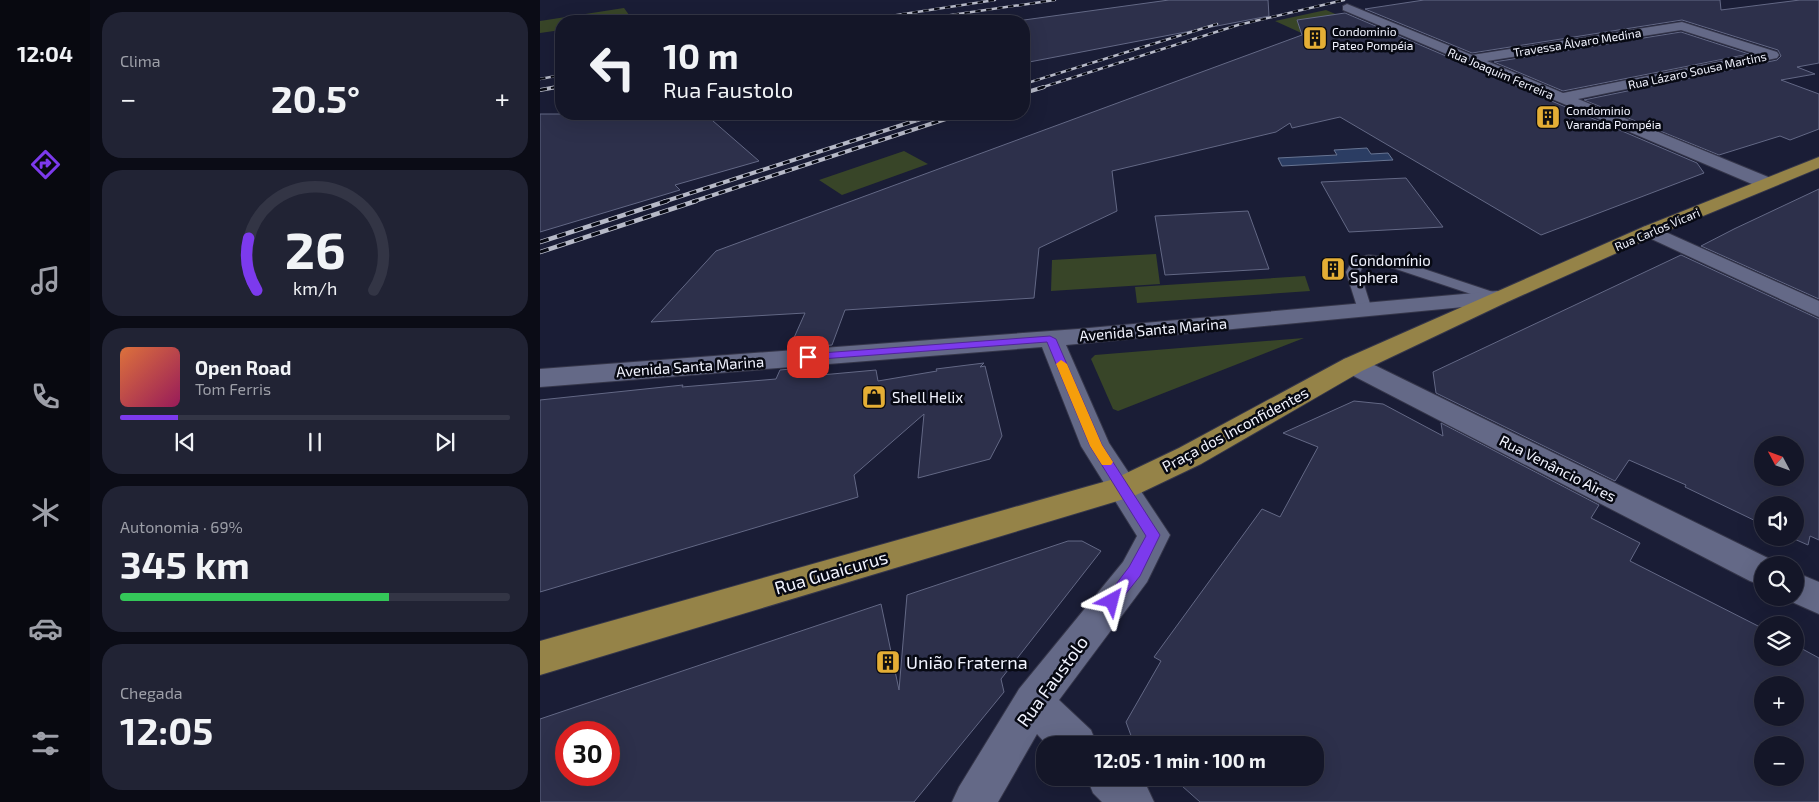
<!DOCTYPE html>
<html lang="pt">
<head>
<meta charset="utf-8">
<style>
	:root { --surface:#141628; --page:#212334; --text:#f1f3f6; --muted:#9d9fa8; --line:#333545; --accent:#7c3aed }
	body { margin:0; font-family:"Exo 2",sans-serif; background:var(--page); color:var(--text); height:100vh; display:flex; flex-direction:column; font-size:19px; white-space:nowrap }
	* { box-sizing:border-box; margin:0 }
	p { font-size:16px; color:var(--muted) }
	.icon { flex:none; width:28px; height:28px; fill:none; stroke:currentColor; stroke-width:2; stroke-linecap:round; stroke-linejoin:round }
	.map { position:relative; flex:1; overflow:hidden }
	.sheet { display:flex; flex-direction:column; gap:12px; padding:12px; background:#0b0c16; width:450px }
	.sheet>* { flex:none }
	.top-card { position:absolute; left:15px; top:15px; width:475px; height:105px; border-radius:20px; box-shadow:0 5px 20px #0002,0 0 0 1px var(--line); background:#141628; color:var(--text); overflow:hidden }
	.needle { width:32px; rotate:311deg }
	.tools { position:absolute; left:1214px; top:436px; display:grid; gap:10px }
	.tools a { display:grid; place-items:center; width:50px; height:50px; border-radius:50%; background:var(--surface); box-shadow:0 5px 20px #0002,0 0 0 1px var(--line); font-size:25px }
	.speed { position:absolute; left:15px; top:721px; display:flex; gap:10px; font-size:25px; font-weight:700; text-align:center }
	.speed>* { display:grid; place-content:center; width:65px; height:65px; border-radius:50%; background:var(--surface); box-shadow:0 5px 20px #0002,0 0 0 1px var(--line); line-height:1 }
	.speed .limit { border:8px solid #d22; background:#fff; color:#111 }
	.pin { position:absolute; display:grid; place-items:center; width:42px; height:42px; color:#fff; margin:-21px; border-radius:10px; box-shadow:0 2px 8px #0006 }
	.me { position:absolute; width:55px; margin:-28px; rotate:38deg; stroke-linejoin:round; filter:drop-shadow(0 0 4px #0008) }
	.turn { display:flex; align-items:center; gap:18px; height:105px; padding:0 25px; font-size:22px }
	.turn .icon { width:65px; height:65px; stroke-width:2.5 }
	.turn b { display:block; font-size:35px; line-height:42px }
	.big { font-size:38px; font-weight:700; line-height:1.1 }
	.sheet .card { flex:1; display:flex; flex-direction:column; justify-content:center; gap:8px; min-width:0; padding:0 18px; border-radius:20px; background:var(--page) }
	.sheet .dial { align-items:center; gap:0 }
	.dial svg { height:130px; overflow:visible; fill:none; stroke:var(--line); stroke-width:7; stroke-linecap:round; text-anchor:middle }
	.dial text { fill:var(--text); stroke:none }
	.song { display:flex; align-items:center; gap:15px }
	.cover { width:60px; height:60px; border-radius:8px; background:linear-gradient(135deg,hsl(20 70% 55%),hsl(330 70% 35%)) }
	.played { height:5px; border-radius:2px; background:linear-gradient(90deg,var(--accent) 15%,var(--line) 15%) }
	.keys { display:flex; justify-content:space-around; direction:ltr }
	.heat { display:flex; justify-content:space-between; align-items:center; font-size:28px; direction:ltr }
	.charge { height:8px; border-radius:4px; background:linear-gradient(90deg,#34c759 69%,var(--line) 0) }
	.trip { position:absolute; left:496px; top:736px; width:288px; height:50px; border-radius:20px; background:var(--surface); box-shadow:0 5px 20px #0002,0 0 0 1px var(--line); font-weight:700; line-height:50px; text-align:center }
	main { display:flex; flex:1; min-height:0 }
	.menu { display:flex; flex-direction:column; width:90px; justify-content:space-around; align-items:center; background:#080910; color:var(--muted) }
	.menu .icon { width:35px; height:35px }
	.menu .active { color:var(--accent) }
	.menu b { font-size:22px; color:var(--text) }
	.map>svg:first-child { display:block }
	.green { fill:#384528 }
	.water { fill:#2b3d63; stroke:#677492 }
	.building { fill:#2d304b; stroke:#636885; fill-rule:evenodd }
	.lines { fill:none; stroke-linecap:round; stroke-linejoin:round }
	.service-casing { stroke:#35364a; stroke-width:2 }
	.minor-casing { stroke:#35364a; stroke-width:2 }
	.primary-casing { stroke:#35364a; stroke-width:2 }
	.service { fill:#646987; fill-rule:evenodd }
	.minor { fill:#646987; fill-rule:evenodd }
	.primary { fill:#958348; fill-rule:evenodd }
	.rail-far2-casing { stroke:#b6b9c7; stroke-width:2.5 }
	.rail-far1-casing { stroke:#b6b9c7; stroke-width:4 }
	.rail-casing { stroke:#b6b9c7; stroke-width:4.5 }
	.rail-far2 { stroke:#070913; stroke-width:2; stroke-dasharray:5.5; stroke-linecap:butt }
	.rail-far1 { stroke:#070913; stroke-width:2.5; stroke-dasharray:7; stroke-linecap:butt }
	.rail { stroke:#070913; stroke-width:3; stroke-dasharray:9; stroke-linecap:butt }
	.route { fill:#7c3aed; stroke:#51269a }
	.slow { fill:#f59e0b }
	.labels { text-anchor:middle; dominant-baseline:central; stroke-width:5; stroke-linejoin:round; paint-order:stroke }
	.far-poi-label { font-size:12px; fill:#f2f4ff; stroke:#070913; text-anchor:start }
	.far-street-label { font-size:12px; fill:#f2f4ff; stroke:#070913 }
	.poi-label { font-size:15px; fill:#f2f4ff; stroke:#070913; text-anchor:start }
	.street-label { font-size:15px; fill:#f2f4ff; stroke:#070913 }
	.near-street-label { font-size:18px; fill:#f2f4ff; stroke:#070913 }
	.near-poi-label { font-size:18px; fill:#f2f4ff; stroke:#070913; text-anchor:start }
</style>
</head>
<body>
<main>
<nav class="menu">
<b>12:04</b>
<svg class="icon active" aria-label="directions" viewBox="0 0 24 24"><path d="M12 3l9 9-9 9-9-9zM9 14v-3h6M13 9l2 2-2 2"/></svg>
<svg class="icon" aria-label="music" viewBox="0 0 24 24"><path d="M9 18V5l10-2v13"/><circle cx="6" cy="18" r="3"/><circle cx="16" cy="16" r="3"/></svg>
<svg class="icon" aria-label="phone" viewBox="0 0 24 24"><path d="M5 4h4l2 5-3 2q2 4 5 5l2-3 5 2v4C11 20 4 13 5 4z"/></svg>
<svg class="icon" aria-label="climate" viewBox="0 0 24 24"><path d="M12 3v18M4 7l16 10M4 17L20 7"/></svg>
<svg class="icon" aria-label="car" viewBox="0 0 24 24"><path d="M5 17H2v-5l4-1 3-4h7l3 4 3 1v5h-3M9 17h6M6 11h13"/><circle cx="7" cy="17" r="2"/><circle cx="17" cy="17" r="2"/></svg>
<svg class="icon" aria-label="filters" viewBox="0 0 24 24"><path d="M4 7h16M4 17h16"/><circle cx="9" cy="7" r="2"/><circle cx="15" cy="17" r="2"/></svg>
</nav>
<section class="sheet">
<div class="card"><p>Clima</p>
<div class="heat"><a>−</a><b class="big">20.5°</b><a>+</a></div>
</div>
<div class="card dial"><svg viewBox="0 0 100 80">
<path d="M14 69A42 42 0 1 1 86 69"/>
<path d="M14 69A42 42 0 0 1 9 37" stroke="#7c3aed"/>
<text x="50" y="56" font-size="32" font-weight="700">26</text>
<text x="50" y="72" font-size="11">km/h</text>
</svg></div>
<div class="card">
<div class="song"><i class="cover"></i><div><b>Open Road</b><p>Tom Ferris</p></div></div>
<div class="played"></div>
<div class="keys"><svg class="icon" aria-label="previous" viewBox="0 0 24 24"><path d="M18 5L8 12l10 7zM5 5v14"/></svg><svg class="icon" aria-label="pause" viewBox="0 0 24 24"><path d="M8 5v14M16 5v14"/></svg><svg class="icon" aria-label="next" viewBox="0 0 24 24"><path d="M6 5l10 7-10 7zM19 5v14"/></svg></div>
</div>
<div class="card"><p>Autonomia · 69%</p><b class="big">345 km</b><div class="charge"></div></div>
<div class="card"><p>Chegada</p><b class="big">12:05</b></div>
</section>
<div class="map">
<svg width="1279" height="802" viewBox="0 0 1279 802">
	<rect width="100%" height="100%" fill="#1a1d36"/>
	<path class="green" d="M 84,8 L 92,19 L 21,21 L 21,30 L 0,33 L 0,21 Z
		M 786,10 L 852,38 L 768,36 L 735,21 Z
		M 364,151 L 388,164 L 302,195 L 279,180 Z
		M 616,254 L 620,284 L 511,291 L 512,260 Z
		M 765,276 L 770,291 L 597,303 L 595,287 Z
		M 764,338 L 578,411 L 573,409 L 551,359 L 555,355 Z"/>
	<path class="water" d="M 827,148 L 831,154 L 848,153 L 853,160 L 742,166 L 738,158 L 797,155 L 794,150 Z"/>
	<path class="building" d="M 629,0 L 728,0 L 729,16 L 484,63 L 484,20 Z
		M 884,0 L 1180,0 L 1181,10 L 1260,0 L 1279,0 L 1279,63 L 1257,67 L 1275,74 L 1241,80 L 1279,94 L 1279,129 L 1250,140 L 1240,136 L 1179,155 L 1044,100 L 1237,60 L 1241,56 L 1238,50 L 1142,20 L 932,53 L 825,9 Z
		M 805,13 L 1157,163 L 1164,173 L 1001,235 L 800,117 L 752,128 L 750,123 L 736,132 L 572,171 L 577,211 L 499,248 L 494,298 L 305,310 L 292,345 L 249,349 L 265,313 L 111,322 L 176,251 L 762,35 L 757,20 Z
		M 1141,32 L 1209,54 L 1023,91 L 954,62 Z
		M 0,114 L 165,114 L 219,161 L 135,185 L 140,190 L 0,232 Z
		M 866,178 L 903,227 L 809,232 L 781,182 Z
		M 1279,189 L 1279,299 L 1161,246 L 1194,229 Z
		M 708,211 L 729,269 L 625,275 L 615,216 Z
		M 1141,255 L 1279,319 L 1279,540 L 1270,536 L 1268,545 L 1252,538 L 1255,538 L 1255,505 L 1222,505 L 1222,524 L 1145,487 L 1146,485 L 1089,460 L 1075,481 L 896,393 L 893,372 ZM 1222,445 L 1255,445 L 1255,478 L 1222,478 Z
		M 444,363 L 440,367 L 445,366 L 462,436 L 450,459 L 378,478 L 384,414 L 314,475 L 318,497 L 0,592 L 0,400 L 143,385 L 142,387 L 236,379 L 240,370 L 284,366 L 281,375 L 336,370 L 338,381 L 397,371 L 396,369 Z
		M 814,401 L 843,404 L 903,436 L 901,423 L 1059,505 L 1051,518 L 1100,543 L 1090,561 L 1222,628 L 1222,658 L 1255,658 L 1255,645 L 1279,658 L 1279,802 L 660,802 L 633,778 L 775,778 L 775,745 L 597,745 L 593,741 L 586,722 L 621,661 L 614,657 L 722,509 L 740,517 L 778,447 L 743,433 ZM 1222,685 L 1255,685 L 1255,718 L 1222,718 ZM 1222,745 L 1255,745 L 1255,778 L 1222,778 Z
		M 528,541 L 542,541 L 561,551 L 461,679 L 464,692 L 374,802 L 0,802 L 0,719 L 341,604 L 359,690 L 367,595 ZM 26,732 L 69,732 L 69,775 L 26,775 Z"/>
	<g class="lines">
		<defs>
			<path id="service" d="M 829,255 L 851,258 L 962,295 L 964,298 L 962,301 L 952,301 L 844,265 L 824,265 L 820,272 L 832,310 L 824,315 L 819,313 L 806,272 L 813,259 Z"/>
			<path id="minor" d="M 807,4 L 932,55 L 1142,22 L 1237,52 L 1239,55 L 1237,58 L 1232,59 L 1038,99 L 1233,179 L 1235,183 L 1233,187 L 1219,187 L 803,10 L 803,6 ZM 1141,30 L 1216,54 L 1023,93 L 947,61 Z
				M 1110,225 L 1279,301 L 1279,317 L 1103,235 L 1100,231 L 1103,227 Z
				M 957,291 L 965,293 L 969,298 L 965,303 L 526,345 L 569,443 L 630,535 L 607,582 L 519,700 L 551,730 L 557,745 L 507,745 L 497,734 L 458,802 L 412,802 L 419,787 L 479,689 L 583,562 L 597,536 L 541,446 L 502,347 L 0,387 L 0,369 L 538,329 Z
				M 813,357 L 822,359 L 1234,561 L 1236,565 L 1222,565 L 1222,585 L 1210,581 L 804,371 L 800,365 L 804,359 Z
				M 1255,572 L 1279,582 L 1279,614 L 1243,598 L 1255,598 Z
				M 547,778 L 598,778 L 607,787 L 614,802 L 562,802 L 553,793 Z"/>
			<path id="primary" d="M 1279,157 L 1279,168 L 1117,235 L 965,303 L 822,371 L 661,464 L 594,496 L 0,675 L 0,641 L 574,479 L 639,448 L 804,359 L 1103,227 Z"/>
		</defs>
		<use href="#service" class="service-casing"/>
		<use href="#minor" class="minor-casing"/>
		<use href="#primary" class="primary-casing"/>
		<use href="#service" class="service"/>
		<use href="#minor" class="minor"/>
		<use href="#primary" class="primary"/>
		<defs>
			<path id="rail-far2" d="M 318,21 L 455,0
				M 370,21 L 515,0
				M 0,79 L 21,75
				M 484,84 L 677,24
				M 11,88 L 21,86
				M 500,88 L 698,25 L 804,0"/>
			<path id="rail-far1" d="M 0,90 L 17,87
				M 484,93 L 504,87
				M 123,202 L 396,114
				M 152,202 L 421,114"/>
			<path id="rail" d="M 0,242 L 127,201
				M 0,252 L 156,201"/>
		</defs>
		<use href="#rail-far2" class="rail-far2-casing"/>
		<use href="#rail-far1" class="rail-far1-casing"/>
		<use href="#rail" class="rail-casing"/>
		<use href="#rail-far2" class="rail-far2"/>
		<use href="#rail-far1" class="rail-far1"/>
		<use href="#rail" class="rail"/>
	</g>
	<path class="route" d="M 510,336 L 516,339 L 562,445 L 620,535 L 600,576 L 577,605 L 572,607 L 567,605 L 565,601 L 567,596 L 589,567 L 606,536 L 550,446 L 507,342 L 268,360 L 263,357 L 268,354 Z"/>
	<path class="slow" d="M 521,360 L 527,364 L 562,445 L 573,462 L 571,465 L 562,465 L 550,446 L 516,364 Z"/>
	<defs>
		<symbol id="building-square" viewBox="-11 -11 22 22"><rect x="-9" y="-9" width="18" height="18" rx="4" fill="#e4ae35" stroke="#070913"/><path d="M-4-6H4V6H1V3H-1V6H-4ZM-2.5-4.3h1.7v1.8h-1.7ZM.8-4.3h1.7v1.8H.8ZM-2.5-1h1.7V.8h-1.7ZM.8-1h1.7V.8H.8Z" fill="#111"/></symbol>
		<symbol id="shop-square" viewBox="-11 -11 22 22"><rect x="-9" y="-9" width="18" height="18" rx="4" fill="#e4ae35" stroke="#070913"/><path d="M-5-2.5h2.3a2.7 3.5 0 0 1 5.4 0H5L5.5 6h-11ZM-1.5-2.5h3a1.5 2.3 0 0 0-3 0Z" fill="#111"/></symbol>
	</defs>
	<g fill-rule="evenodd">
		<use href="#building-square" x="761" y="24" width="28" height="28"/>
		<use href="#building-square" x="994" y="103" width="28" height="28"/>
		<use href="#building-square" x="779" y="255" width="28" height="28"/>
		<use href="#shop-square" x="320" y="383" width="28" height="28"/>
		<use href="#building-square" x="334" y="648" width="28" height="28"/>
	</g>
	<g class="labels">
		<g class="far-poi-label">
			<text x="792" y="31">Condominio<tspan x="792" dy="14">Pateo Pompéia</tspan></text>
			<text x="1026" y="110">Condominio<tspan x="1026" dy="14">Varanda Pompéia</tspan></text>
		</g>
		<g class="far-street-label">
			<text transform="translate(1037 42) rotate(-9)">Travessa Álvaro Medina</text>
			<text transform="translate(1157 70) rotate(-12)">Rua Lázaro Sousa Martins</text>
			<text transform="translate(961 73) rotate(23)">Rua Joaquim Ferreira</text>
			<text transform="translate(1117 229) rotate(-23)">Rua Carlos Vicari</text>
		</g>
		<g class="poi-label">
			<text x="810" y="260">Condomínio<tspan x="810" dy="17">Sphera</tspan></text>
			<text x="352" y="397">Shell Helix</text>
		</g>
		<g class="street-label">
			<text transform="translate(613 329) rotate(-5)">Avenida Santa Marina</text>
			<text transform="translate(150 366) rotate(-4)">Avenida Santa Marina</text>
			<text transform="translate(695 429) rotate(-28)">Praça dos Inconfidentes</text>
			<text transform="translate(1018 468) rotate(27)">Rua Venâncio Aires</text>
		</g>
		<g class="near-street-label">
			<text transform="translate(291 572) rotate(-16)">Rua Guaicurus</text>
			<text transform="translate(512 681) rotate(-54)">Rua Faustolo</text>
		</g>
		<g class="near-poi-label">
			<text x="366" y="662">União Fraterna</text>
		</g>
	</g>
</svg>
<div class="tools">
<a><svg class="needle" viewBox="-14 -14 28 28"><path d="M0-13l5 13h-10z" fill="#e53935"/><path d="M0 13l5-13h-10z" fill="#9d9fa8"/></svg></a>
<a><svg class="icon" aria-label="sound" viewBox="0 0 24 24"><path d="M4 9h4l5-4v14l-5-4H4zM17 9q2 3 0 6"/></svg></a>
<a><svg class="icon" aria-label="search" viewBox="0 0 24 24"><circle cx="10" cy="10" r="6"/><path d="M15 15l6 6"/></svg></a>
<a><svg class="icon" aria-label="layers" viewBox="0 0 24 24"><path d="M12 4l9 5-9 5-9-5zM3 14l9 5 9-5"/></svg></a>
<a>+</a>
<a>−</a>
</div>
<div class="speed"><div class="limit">30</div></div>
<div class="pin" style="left:268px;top:357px;background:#d93025"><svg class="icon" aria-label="arrive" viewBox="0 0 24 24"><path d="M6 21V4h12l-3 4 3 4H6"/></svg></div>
<svg class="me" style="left:572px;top:601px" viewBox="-20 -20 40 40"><path d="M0-17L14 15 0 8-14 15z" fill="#7c3aed" stroke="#fff" stroke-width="4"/></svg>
<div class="trip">12:05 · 1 min · 100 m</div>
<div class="top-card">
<div class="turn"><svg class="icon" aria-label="left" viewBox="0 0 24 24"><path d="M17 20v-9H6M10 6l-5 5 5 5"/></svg><div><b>10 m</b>Rua Faustolo</div></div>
</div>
</div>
</main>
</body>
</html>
